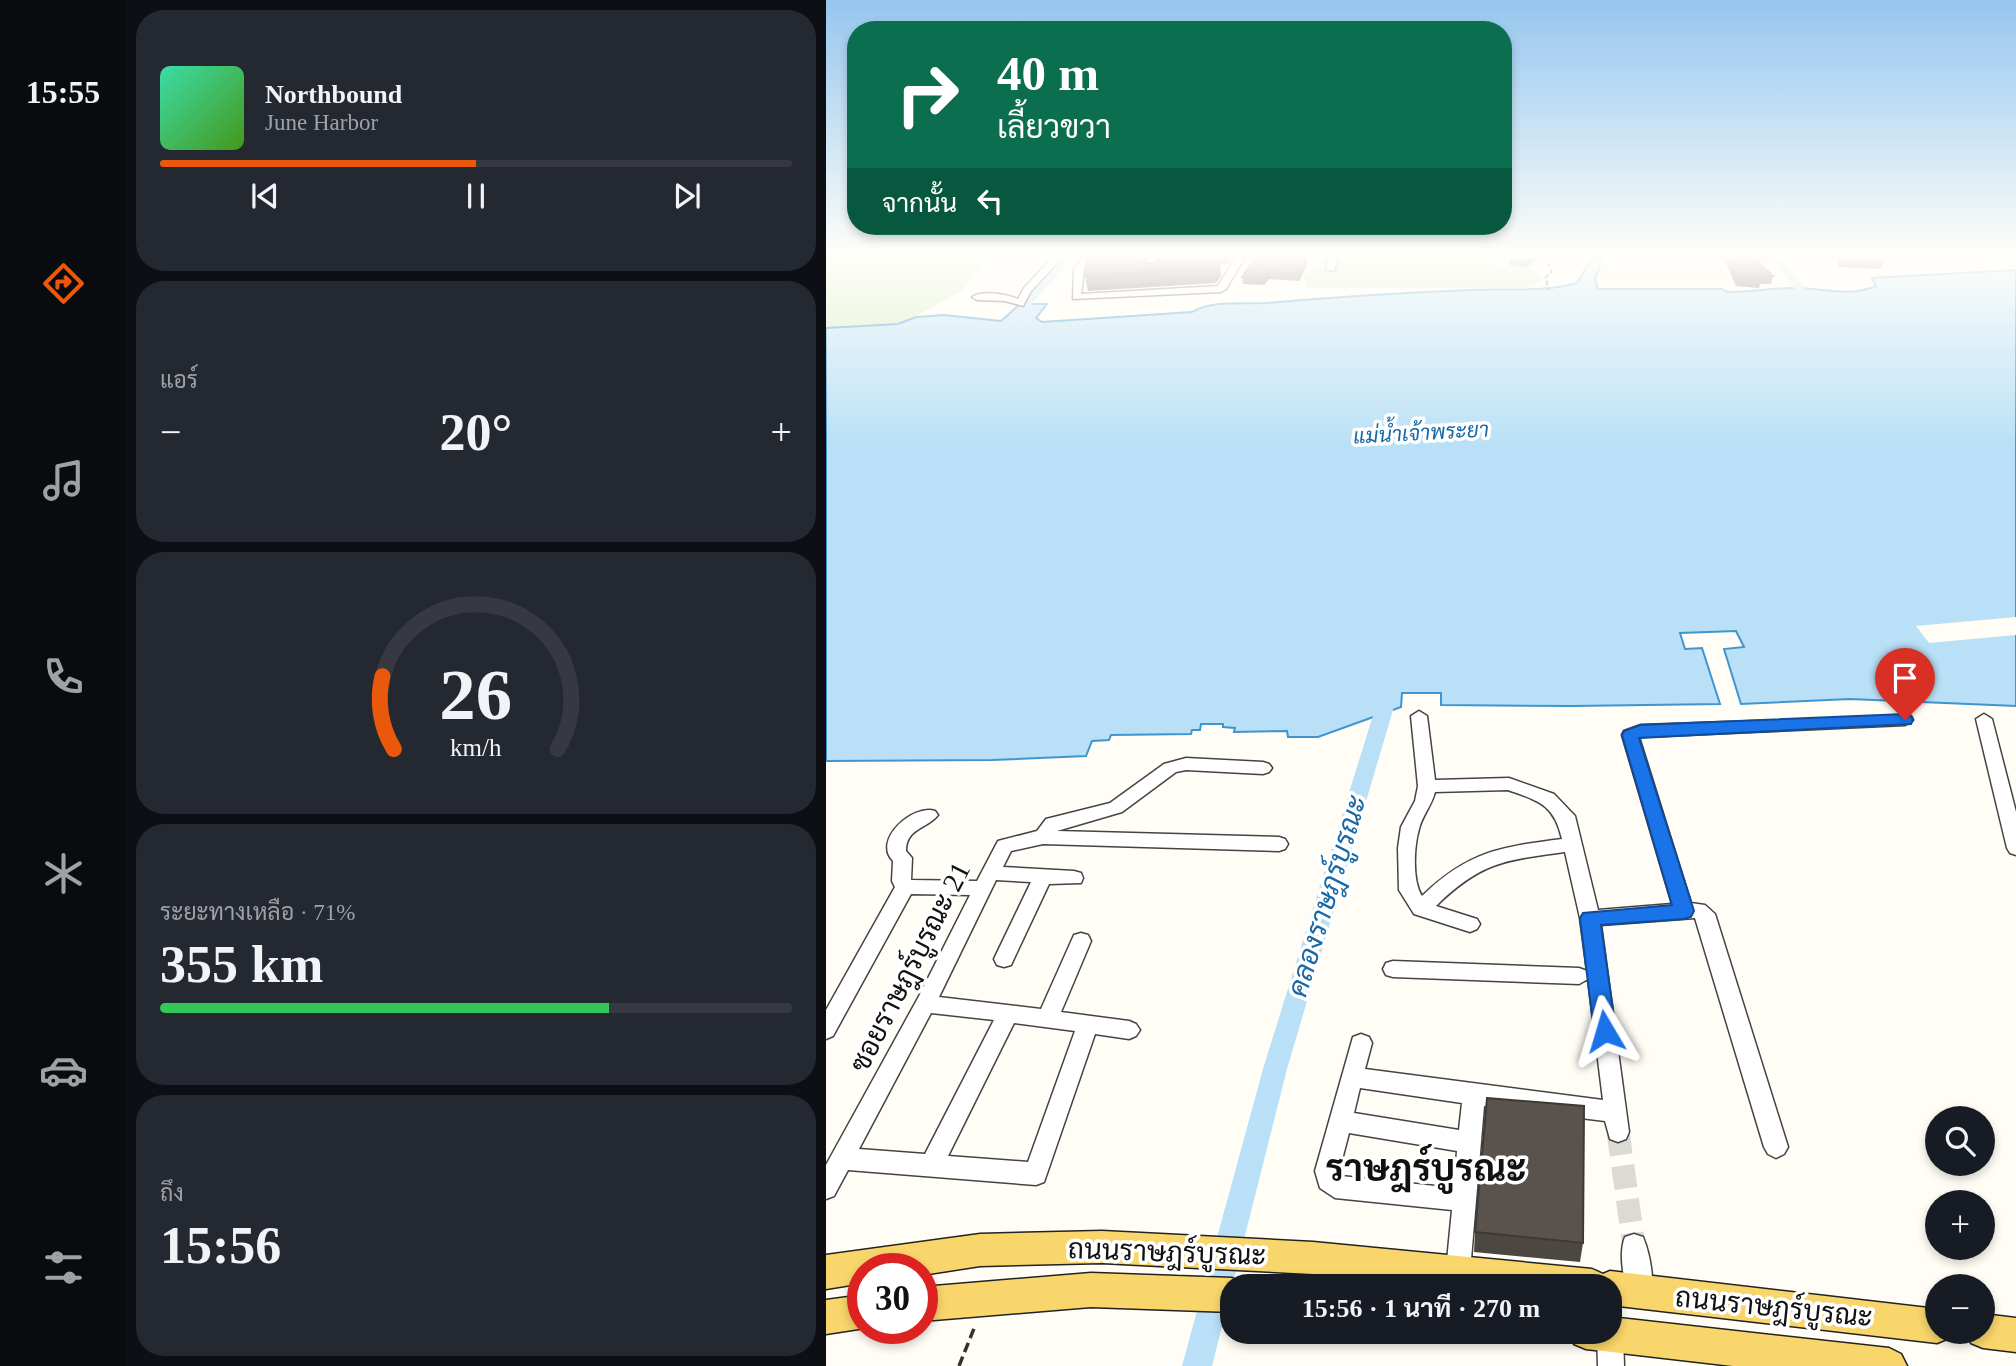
<!DOCTYPE html>
<html lang="th">
<head>
<meta charset="utf-8">
<style>
	:root { --surface:#171b24; --page:#242831; --text:#f1f3f6; --muted:#9ea1a6; --line:#363941; --accent:#ea580c }
	body { margin:0; font-family:"Times New Roman",Sarabun,serif; background:var(--page); color:var(--text); height:100vh; display:flex; flex-direction:column; font-size:26px; white-space:nowrap }
	* { box-sizing:border-box; margin:0 }
	p { font-size:23px; color:var(--muted) }
	.icon { flex:none; width:38px; height:38px; fill:none; stroke:currentColor; stroke-width:2; stroke-linecap:round; stroke-linejoin:round }
	.map { position:relative; flex:1; overflow:hidden }
	.panel { display:flex; flex-direction:column; gap:10px; padding:10px; background:#0d0f14; width:700px }
	.panel>* { flex:none }
	.top-card { position:absolute; left:21px; top:21px; width:665px; height:214px; border-radius:28px; box-shadow:0 4px 10px #0003; background:#0b6e4f; color:#fff; overflow:hidden }
	.controls { position:absolute; left:1099px; top:1106px; display:grid; gap:14px }
	.controls a { display:grid; place-items:center; width:70px; height:70px; border-radius:50%; background:var(--surface); box-shadow:0 4px 10px #0003; font-size:35px }
	.speed { position:absolute; left:21px; top:1253px; display:flex; gap:14px; font-size:35px; font-weight:700; text-align:center }
	.speed>* { display:grid; place-content:center; width:91px; height:91px; border-radius:50%; background:var(--surface); box-shadow:0 4px 10px #0003; line-height:1 }
	.speed .limit { border:10px solid #d22; background:#fff; color:#111 }
	.pin { position:absolute; display:grid; place-items:center; width:60px; height:60px; color:#fff; margin:-72px -30px; border-radius:50% 50% 50% 0; rotate:-45deg; box-shadow:0 0 7px #0007 }
	.pin .icon { rotate:45deg }
	.me { position:absolute; width:77px; margin:-38px; rotate:353deg; stroke-linejoin:round; filter:drop-shadow(0 0 5px #0008) }
	.turn { display:flex; align-items:center; gap:24px; height:147px; padding:0 35px; font-size:32px }
	.turn .icon { width:91px; height:91px; stroke-width:2.5 }
	.turn b { display:block; font-size:49px; line-height:60px }
	.then { display:flex; align-items:center; height:66px; padding:0 35px; background:#0003; gap:14px; font-size:26px }
	.big { font-size:52px; font-weight:700; line-height:1.1 }
	.panel .tile { flex:1; display:flex; flex-direction:column; justify-content:center; gap:10px; min-width:0; padding:0 24px; border-radius:28px; background:var(--page) }
	.panel .dial { align-items:center; gap:0 }
	.dial svg { height:182px; overflow:visible; fill:none; stroke:var(--line); stroke-width:7; stroke-linecap:round; text-anchor:middle }
	.dial text { fill:var(--text); stroke:none }
	.song { display:flex; align-items:center; gap:21px }
	.cover { width:84px; height:84px; border-radius:10px; background:linear-gradient(135deg,hsl(160 70% 55%),hsl(100 70% 35%)) }
	.played { height:7px; border-radius:4px; background:linear-gradient(90deg,var(--accent) 50%,var(--line) 50%) }
	.keys { display:flex; justify-content:space-around; direction:ltr }
	.heat { display:flex; justify-content:space-between; align-items:center; font-size:38px; direction:ltr }
	.charge { height:10px; border-radius:5px; background:linear-gradient(90deg,#34c759 71%,var(--line) 0) }
	.trip { position:absolute; left:394px; top:1274px; width:402px; height:70px; border-radius:28px; background:var(--surface); box-shadow:0 4px 10px #0003; font-weight:700; line-height:70px; text-align:center }
	main { display:flex; flex:1; min-height:0 }
	.tabs { display:flex; flex-direction:column; width:126px; justify-content:space-around; align-items:center; background:#090b0e; color:var(--muted) }
	.tabs .icon { width:49px; height:49px }
	.tabs .on { color:var(--accent) }
	.tabs b { font-size:32px; color:var(--text) }
	.map>svg:first-child { display:block }
	.farmland { fill:#f6f3d4 }
	.green { fill:#d5ebbd }
	.water { fill:#b9e0f7; stroke:#3f96cf; stroke-width:2 }
	.pier { fill:#fffdf5 }
	.lines { fill:none; stroke-linecap:round; stroke-linejoin:round }
	.canal { fill:#b9e0f7; fill-rule:evenodd }
	.minor-tunnel { stroke:#dbdad3; stroke-width:23; stroke-dasharray:23 11; stroke-linecap:butt }
	.minor-casing { stroke:#444; stroke-width:3 }
	.major-casing { stroke:#222; stroke-width:3 }
	.path-far1 { stroke:#333; stroke-width:2; stroke-dasharray:4.5 2.5; stroke-linecap:butt }
	.path { stroke:#333; stroke-width:3.5; stroke-dasharray:10 5; stroke-linecap:butt }
	.minor { fill:#fff; fill-rule:evenodd }
	.major { fill:#f9d66b; fill-rule:evenodd }
	.wall { fill:#4d4742 }
	.shaded-wall { fill:#3f3936 }
	.building { fill:#5a524d; stroke:#3f3936; stroke-width:2 }
	.route { fill:#1a73e8; stroke:#114b97; stroke-width:2 }
	.labels { text-anchor:middle; dominant-baseline:central; stroke-width:7; stroke-linejoin:round; paint-order:stroke }
	.far-water-label { font-size:21px; font-style:italic; fill:#1768a6; stroke:#fff }
	.near-water-label { font-size:28px; font-style:italic; fill:#1768a6; stroke:#fff }
	.near-street-label { font-size:28px; fill:#111; stroke:#fff }
	.near-district-label { font-size:37px; font-weight:bold; fill:#111; stroke:#fff }
</style>
</head>
<body>
<main>
<nav class="tabs">
<b>15:55</b>
<svg class="icon on" aria-label="directions" viewBox="0 0 24 24"><path d="M12 3l9 9-9 9-9-9zM9 14v-3h6M13 9l2 2-2 2"/></svg>
<svg class="icon" aria-label="music" viewBox="0 0 24 24"><path d="M9 18V5l10-2v13"/><circle cx="6" cy="18" r="3"/><circle cx="16" cy="16" r="3"/></svg>
<svg class="icon" aria-label="phone" viewBox="0 0 24 24"><path d="M5 4h4l2 5-3 2q2 4 5 5l2-3 5 2v4C11 20 4 13 5 4z"/></svg>
<svg class="icon" aria-label="climate" viewBox="0 0 24 24"><path d="M12 3v18M4 7l16 10M4 17L20 7"/></svg>
<svg class="icon" aria-label="car" viewBox="0 0 24 24"><path d="M5 17H2v-5l4-1 3-4h7l3 4 3 1v5h-3M9 17h6M6 11h13"/><circle cx="7" cy="17" r="2"/><circle cx="17" cy="17" r="2"/></svg>
<svg class="icon" aria-label="filters" viewBox="0 0 24 24"><path d="M4 7h16M4 17h16"/><circle cx="9" cy="7" r="2"/><circle cx="15" cy="17" r="2"/></svg>
</nav>
<section class="panel">
<div class="tile">
<div class="song"><i class="cover"></i><div><b>Northbound</b><p>June Harbor</p></div></div>
<div class="played"></div>
<div class="keys"><svg class="icon" aria-label="previous" viewBox="0 0 24 24"><path d="M18 5L8 12l10 7zM5 5v14"/></svg><svg class="icon" aria-label="pause" viewBox="0 0 24 24"><path d="M8 5v14M16 5v14"/></svg><svg class="icon" aria-label="next" viewBox="0 0 24 24"><path d="M6 5l10 7-10 7zM19 5v14"/></svg></div>
</div>
<div class="tile"><p>แอร์</p>
<div class="heat"><a>−</a><b class="big">20°</b><a>+</a></div>
</div>
<div class="tile dial"><svg viewBox="0 0 100 80">
<path d="M14 69A42 42 0 1 1 86 69"/>
<path d="M14 69A42 42 0 0 1 9 37" stroke="#ea580c"/>
<text x="50" y="56" font-size="32" font-weight="700">26</text>
<text x="50" y="72" font-size="11">km/h</text>
</svg></div>
<div class="tile"><p>ระยะทางเหลือ · 71%</p><b class="big">355 km</b><div class="charge"></div></div>
<div class="tile"><p>ถึง</p><b class="big">15:56</b></div>
</section>
<div class="map">
<svg width="1190" height="1366" viewBox="0 0 1190 1366">
	<rect width="100%" height="100%" fill="#fffdf5"/>
	<path class="farmland" d="M 777,257 L 868,257 L 846,257 L 842,263 L 861,265 L 890,262 L 893,257 L 893,263 L 903,280 L 769,282 Z"/>
	<path class="green" d="M 0,257 L 163,257 L 135,291 L 89,317 L 72,324 L 0,328 Z
		M 496,257 L 661,257 L 663,265 L 693,266 L 709,271 L 715,281 L 698,288 L 481,288 L 478,275 L 494,266 Z"/>
	<path class="water" d="M 766,257 L 777,257 L 769,280 L 772,289 L 896,289 L 902,292 C 926,292 951,287 974,288 C 1000,289 1025,297 1050,286 L 1046,278 L 1190,270 L 1190,706 L 1024,699 L 915,704 L 898,649 L 918,647 L 910,631 L 854,633 L 859,649 L 876,648 L 894,704 L 746,706 L 615,705 L 615,693 L 576,693 L 575,707 L 492,737 L 462,737 L 461,731 L 408,732 L 409,728 L 397,727 L 397,724 L 375,724 L 374,730 L 366,730 L 365,734 L 285,735 L 283,740 L 266,741 L 260,756 L 166,760 L 0,761 L 0,328 L 72,324 L 90,317 L 118,315 L 175,321 L 194,304 L 221,304 L 210,318 L 216,322 L 366,312 C 387,300 416,304 440,303 C 508,297 575,293 644,290 C 679,288 716,293 751,283 Z"/>
	<path class="pier" d="M 1190,617 L 1190,635 L 1103,643 L 1090,626 Z"/>
	<g class="lines">
		<path class="canal" d="M 238,257 L 248,257 L 207,302 L 192,326 L 184,326 L 182,324 L 199,298 Z
			M 945,257 L 955,257 L 979,288 L 978,290 L 970,290 Z
			M 563,687 L 572,693 L 461,1069 L 386,1366 L 356,1366 L 437,1069 L 554,693 Z"/>
		<path class="minor-tunnel" d="M 792,1132 L 808,1246"/>
		<defs>
			<path id="minor" d="M 227,257 L 237,257 L 205,291 L 197,306 L 179,301 L 151,300 L 146,297 C 157,290 180,294 192,299 L 198,288 Z
				M 259,257 L 269,257 L 258,269 L 255,294 L 392,286 L 410,257 L 419,257 L 400,289 L 395,292 L 247,299 L 248,268 Z
				M 324,257 L 333,257 L 324,270 L 333,272 L 333,276 L 313,271 Z
				M 502,257 L 512,257 L 508,271 L 500,269 Z
				M 928,257 L 936,257 L 939,260 L 931,262 Z
				M 593,711 L 601,716 L 609,780 L 683,778 L 728,794 L 749,816 L 772,910 L 846,904 L 796,735 L 798,731 L 815,725 L 1085,716 L 1087,720 L 1079,725 L 813,737 L 865,903 L 879,905 L 889,914 L 962,1147 L 958,1154 L 950,1158 L 942,1154 L 938,1147 L 869,918 L 775,925 L 803,1132 L 800,1139 L 792,1142 L 784,1139 L 779,1121 L 658,1106 L 644,1271 L 641,1280 L 632,1283 L 623,1280 L 620,1271 L 626,1210 L 509,1198 L 494,1188 L 489,1171 L 527,1037 L 535,1034 L 543,1037 L 546,1043 L 539,1069 L 777,1100 L 762,979 L 753,984 L 567,977 L 560,975 L 557,969 L 560,963 L 567,961 L 753,968 L 761,971 L 754,918 L 739,852 C 679,860 655,862 610,906 L 651,919 L 654,924 L 651,929 L 644,932 L 588,914 L 573,890 L 572,848 L 575,827 L 589,801 L 592,786 L 585,716 ZM 682,790 C 713,801 728,804 736,839 C 674,847 643,851 596,896 C 586,881 588,846 593,829 C 596,816 606,805 609,792 ZM 534,1088 L 636,1103 L 633,1130 L 528,1113 ZM 523,1133 L 631,1151 L 628,1188 L 515,1176 L 513,1171 Z
				M 1158,714 L 1166,719 L 1190,812 L 1190,855 L 1184,853 L 1181,848 L 1150,719 Z
				M 360,758 L 437,762 L 443,764 L 446,768 L 443,772 L 437,774 L 360,770 L 350,772 L 296,812 L 231,831 L 453,837 L 459,839 L 462,844 L 459,849 L 453,851 L 217,844 L 185,851 L 177,867 L 248,871 L 255,873 L 257,878 L 255,883 L 223,884 L 185,965 L 178,967 L 171,965 L 168,959 L 205,882 L 170,880 L 113,997 L 215,1009 L 248,935 L 255,933 L 262,935 L 265,941 L 235,1012 L 303,1021 L 310,1024 L 314,1030 L 310,1036 L 303,1039 L 269,1034 L 218,1182 L 210,1185 L 22,1170 L 8,1196 L 0,1199 L 0,1165 L 92,998 L 144,895 L 85,894 L 7,1036 L 0,1039 L 0,1010 L 69,887 L 66,881 L 67,861 C 46,840 87,804 109,811 L 112,815 C 101,829 80,828 80,851 L 86,858 L 85,880 L 151,881 L 172,841 L 211,831 L 220,819 L 284,803 L 338,764 ZM 105,1013 L 168,1020 L 99,1154 L 33,1149 ZM 188,1023 L 249,1031 L 202,1162 L 122,1156 Z
				M 808,1234 L 817,1237 C 824,1254 830,1284 823,1301 L 814,1305 L 805,1301 C 798,1284 792,1254 799,1237 Z
				M 784,1322 L 793,1326 L 797,1335 L 798,1366 L 772,1366 L 771,1335 L 772,1332 L 784,1332 Z"/>
			<path id="major" d="M 276,1231 L 487,1242 L 766,1269 L 777,1274 L 784,1271 L 1111,1309 L 1111,1332 L 1126,1332 L 1123,1338 L 1111,1343 L 784,1305 L 784,1286 L 604,1286 L 487,1274 L 276,1263 L 154,1266 L 96,1275 L 96,1269 L 37,1269 L 37,1283 L 0,1289 L 0,1255 L 154,1234 Z
				M 265,1273 L 406,1278 L 419,1286 L 406,1286 L 406,1312 L 265,1307 L 96,1321 L 96,1287 Z
				M 37,1295 L 37,1328 L 39,1328 L 0,1334 L 0,1300 Z
				M 1157,1314 L 1190,1318 L 1190,1352 L 1157,1348 L 1145,1343 L 1140,1332 L 1157,1332 Z
				M 784,1317 L 1063,1348 L 1075,1354 L 1081,1366 L 907,1366 L 760,1349 L 748,1344 L 743,1332 L 784,1332 Z"/>
		</defs>
		<use href="#minor" class="minor-casing"/>
		<use href="#major" class="major-casing"/>
		<path class="path-far1" d="M 719,257 L 726,272 L 720,277 L 722,290"/>
		<path class="path" d="M 133,1366 L 149,1326"/>
		<use href="#minor" class="minor"/>
		<use href="#major" class="major"/>
	</g>
	<path class="wall" d="M 261,257 L 322,257 L 318,262 L 320,263 L 329,263 L 328,257 L 405,257 L 401,264 L 394,265 L 395,276 L 390,283 L 262,291 L 259,276 Z
		M 481,257 L 481,265 L 473,281 L 443,279 L 438,285 L 417,284 L 416,277 Z
		M 683,257 L 715,257 L 700,267 L 683,265 Z
		M 897,257 L 924,257 L 923,259 L 947,276 L 945,284 L 934,284 L 933,288 L 910,286 Z
		M 1011,257 L 1053,257 L 1057,261 L 1055,269 L 1012,267 Z
		M 649,1232 L 757,1243 L 754,1262 L 648,1252 Z"/>
	<path class="shaded-wall" d="M 308,257 L 322,257 L 310,272 Z
		M 400,257 L 405,257 L 401,264 Z
		M 481,257 L 481,265 L 473,281 L 472,274 Z
		M 701,257 L 715,257 L 700,267 Z
		M 393,261 L 395,276 L 390,283 L 389,268 Z
		M 443,272 L 443,279 L 438,285 L 437,278 Z"/>
	<path class="building" d="M 261,257 L 309,257 L 320,263 L 393,261 L 389,268 L 259,276 Z
		M 430,257 L 481,257 L 472,274 L 443,272 L 437,278 L 416,277 Z
		M 901,257 L 924,257 L 923,259 L 929,259 L 947,276 L 931,276 L 935,280 L 911,279 Z
		M 1013,257 L 1053,257 L 1057,261 L 1013,259 Z
		M 661,1098 L 758,1106 L 757,1243 L 649,1232 Z"/>
	<linearGradient id="sky" x2="0" y2="1"><stop stop-color="#95c6ee"/><stop offset="0.57" stop-color="#fffefa"/><stop offset="1" stop-color="#fffefa" stop-opacity="0"/></linearGradient>
	<rect width="1190" height="448" fill="url(#sky)"/>
	<path class="route" d="M 1079,714 L 1085,716 L 1087,720 L 1085,724 L 813,738 L 868,911 L 865,917 L 858,919 L 775,925 L 790,1031 L 787,1037 L 779,1040 L 772,1037 L 768,1031 L 754,918 L 757,913 L 846,905 L 796,735 L 798,731 L 814,725 Z"/>
	<g class="labels">
		<g class="far-water-label">
			<text transform="translate(595 433) rotate(-3)">แม่น้ำเจ้าพระยา</text>
		</g>
		<g class="near-water-label">
			<text transform="translate(501 896) rotate(-73)">คลองราษฎร์บูรณะ</text>
		</g>
		<g class="near-street-label">
			<text transform="translate(84 967) rotate(-63)">ซอยราษฎร์บูรณะ 21</text>
			<text transform="translate(341 1252) rotate(2)">ถนนราษฎร์บูรณะ</text>
			<text transform="translate(948 1307) rotate(6)">ถนนราษฎร์บูรณะ</text>
		</g>
		<g class="near-district-label">
			<text x="600" y="1168">ราษฎร์บูรณะ</text>
		</g>
	</g>
</svg>
<div class="controls">
<a><svg class="icon" aria-label="search" viewBox="0 0 24 24"><circle cx="10" cy="10" r="6"/><path d="M15 15l6 6"/></svg></a>
<a>+</a>
<a>−</a>
</div>
<div class="speed"><div class="limit">30</div></div>
<div class="pin" style="left:1079px;top:720px;background:#d93025"><svg class="icon" aria-label="arrive" viewBox="0 0 24 24"><path d="M6 21V4h12l-3 4 3 4H6"/></svg></div>
<svg class="me" style="left:779px;top:1031px" viewBox="-20 -20 40 40"><path d="M0-17L14 15 0 8-14 15z" fill="#1a73e8" stroke="#fff" stroke-width="4"/></svg>
<div class="trip">15:56 · 1 นาที · 270 m</div>
<div class="top-card">
<div class="turn"><svg class="icon" aria-label="right" viewBox="0 0 24 24"><path d="M7 20v-9h11M14 6l5 5-5 5"/></svg><div><b>40 m</b>เลี้ยวขวา</div></div>
<div class="then">จากนั้น<svg class="icon" aria-label="left" viewBox="0 0 24 24"><path d="M17 20v-9H6M10 6l-5 5 5 5"/></svg></div>
</div>
</div>
</main>
</body>
</html>
